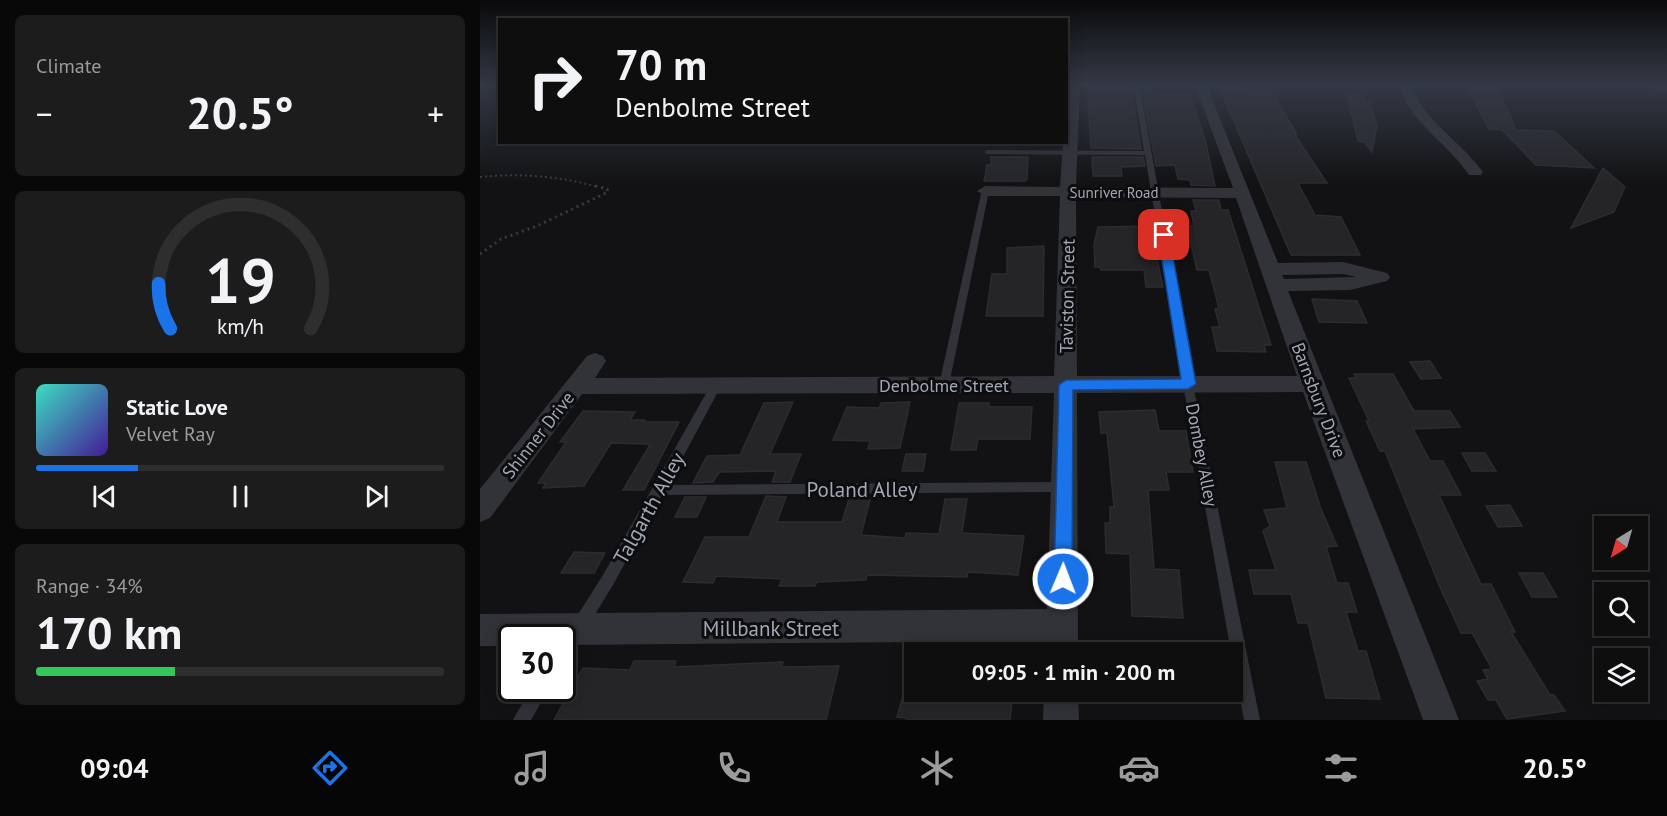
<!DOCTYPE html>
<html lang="en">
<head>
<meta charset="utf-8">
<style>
	:root { --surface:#0e0e0f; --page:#1c1c1d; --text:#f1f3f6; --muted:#9b9c9e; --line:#2e2e2f; --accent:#1a73e8 }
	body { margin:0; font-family:"PT Sans",sans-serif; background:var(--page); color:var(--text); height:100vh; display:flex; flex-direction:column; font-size:22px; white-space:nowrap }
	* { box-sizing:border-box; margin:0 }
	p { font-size:20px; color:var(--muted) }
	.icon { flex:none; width:33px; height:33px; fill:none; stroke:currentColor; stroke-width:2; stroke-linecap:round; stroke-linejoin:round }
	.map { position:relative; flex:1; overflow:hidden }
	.sheet { display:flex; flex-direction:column; gap:15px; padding:15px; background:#080808; width:480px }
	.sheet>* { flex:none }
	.top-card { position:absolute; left:18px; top:18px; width:570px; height:126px; border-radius:0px; box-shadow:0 3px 15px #0003,0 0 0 2px var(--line); background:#0e0e0f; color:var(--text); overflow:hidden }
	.needle { width:39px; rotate:217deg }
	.fabs { position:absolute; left:1114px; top:516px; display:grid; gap:12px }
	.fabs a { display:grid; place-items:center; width:54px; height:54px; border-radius:0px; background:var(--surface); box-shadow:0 3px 15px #0003,0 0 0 2px var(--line); font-size:30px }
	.speed { position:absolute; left:18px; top:624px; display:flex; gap:12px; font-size:30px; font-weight:700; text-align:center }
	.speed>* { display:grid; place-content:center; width:78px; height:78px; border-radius:50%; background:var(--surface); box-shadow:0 3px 15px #0003,0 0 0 2px var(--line); line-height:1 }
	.speed .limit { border:3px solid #111; border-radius:9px; background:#fff; color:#111 }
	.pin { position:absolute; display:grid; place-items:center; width:51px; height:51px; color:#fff; margin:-26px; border-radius:12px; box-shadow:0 3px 9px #0006 }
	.me { position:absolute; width:66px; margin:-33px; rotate:1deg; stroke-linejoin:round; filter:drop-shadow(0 0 4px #0008) }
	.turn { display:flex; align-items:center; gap:21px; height:126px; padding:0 18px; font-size:27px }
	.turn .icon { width:78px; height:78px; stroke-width:2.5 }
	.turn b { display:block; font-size:42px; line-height:51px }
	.big { font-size:45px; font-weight:800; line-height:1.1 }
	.sheet .widget { flex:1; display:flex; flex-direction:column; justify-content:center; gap:9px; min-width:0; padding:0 21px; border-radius:9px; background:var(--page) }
	.sheet .dial { align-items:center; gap:0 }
	.dial svg { height:156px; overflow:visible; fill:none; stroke:var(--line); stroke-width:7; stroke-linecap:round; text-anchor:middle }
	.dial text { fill:var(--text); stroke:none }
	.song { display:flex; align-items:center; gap:18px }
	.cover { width:72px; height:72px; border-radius:9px; background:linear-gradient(135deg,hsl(170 70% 55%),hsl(260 70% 35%)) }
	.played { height:6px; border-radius:3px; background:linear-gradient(90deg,var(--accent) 25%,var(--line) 25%) }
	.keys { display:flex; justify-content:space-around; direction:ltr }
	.heat { display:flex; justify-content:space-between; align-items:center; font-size:33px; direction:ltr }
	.charge { height:9px; border-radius:4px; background:linear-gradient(90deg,#34c759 34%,var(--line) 0) }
	.trip { position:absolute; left:424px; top:642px; width:339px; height:60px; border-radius:0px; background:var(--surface); box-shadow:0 3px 15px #0003,0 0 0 2px var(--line); font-weight:800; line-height:60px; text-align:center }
	.dock { display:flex; height:96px; justify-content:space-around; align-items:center; background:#060606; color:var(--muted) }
	.dock .icon { width:42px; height:42px }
	.dock .active { color:var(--accent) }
	.dock b { font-size:27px; color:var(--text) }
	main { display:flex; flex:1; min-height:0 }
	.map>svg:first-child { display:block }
	.building { fill:#252528; stroke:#2c2c30; stroke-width:1.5 }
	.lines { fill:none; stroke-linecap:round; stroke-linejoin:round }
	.path-far1 { stroke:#383a40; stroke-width:2; stroke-dasharray:2 3; stroke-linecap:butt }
	.path { stroke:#383a40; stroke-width:3; stroke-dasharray:2 4; stroke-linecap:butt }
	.lane { fill:#323339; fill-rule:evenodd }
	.street { fill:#323339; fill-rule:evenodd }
	.secondary { fill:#404249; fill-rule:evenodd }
	.route { fill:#1a73e8; stroke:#114b97; stroke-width:1.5 }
	.labels { text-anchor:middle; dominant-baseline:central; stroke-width:6; stroke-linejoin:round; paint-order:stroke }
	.far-street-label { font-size:15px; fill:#a2a7b5; stroke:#0d0d0f }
	.street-label { font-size:18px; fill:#a2a7b5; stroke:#0d0d0f }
	.near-street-label { font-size:21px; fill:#a2a7b5; stroke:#0d0d0f }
</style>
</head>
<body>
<main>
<section class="sheet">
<div class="widget"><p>Climate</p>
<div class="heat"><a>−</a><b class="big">20.5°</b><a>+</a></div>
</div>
<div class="widget dial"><svg viewBox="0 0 100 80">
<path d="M14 69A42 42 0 1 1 86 69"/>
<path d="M14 69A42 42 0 0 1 8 46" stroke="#1a73e8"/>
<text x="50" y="56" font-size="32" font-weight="700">19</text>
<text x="50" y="72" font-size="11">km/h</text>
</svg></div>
<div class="widget">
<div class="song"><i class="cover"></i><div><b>Static Love</b><p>Velvet Ray</p></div></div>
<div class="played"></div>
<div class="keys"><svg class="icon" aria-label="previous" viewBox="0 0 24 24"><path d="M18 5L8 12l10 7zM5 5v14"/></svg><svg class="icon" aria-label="pause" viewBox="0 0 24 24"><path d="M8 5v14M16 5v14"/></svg><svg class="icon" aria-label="next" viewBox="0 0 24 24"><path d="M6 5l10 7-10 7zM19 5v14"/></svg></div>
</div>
<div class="widget"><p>Range · 34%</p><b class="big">170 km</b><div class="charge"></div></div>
</section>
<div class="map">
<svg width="1187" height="720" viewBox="0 0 1187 720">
	<rect width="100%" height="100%" fill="#121214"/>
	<path class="building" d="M 609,84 L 652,84 L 651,87 L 661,149 L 611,148 L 607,86 L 610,86 Z
		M 738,84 L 764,84 L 766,90 L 791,90 L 817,135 L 815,135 L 847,183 L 818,183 L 835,215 L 861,217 L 880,255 L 811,255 Z
		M 986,84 L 1016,84 L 1036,130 L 1074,131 L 1114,168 L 1056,165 L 1022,130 L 1009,129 Z
		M 664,87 L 675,87 L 677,94 L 710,95 L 725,139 L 735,186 L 711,185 L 710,180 L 698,179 L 695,165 L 676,166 L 662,89 Z
		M 867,94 L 883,95 L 885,102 L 890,103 L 897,125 L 892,152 L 884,142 L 878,141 Z
		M 511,157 L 548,157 L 547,179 L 545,181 L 504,181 L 507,165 L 511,165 Z
		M 612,157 L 663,157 L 665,166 L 641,167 L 642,176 L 613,176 Z
		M 1123,168 L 1145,187 L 1134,212 L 1091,228 Z
		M 713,200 L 739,200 L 741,210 L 748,210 L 791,345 L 784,345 L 786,352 L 737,351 L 732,327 L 740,327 L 735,309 L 739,308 L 729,270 L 717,270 L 707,226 L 714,226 L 711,211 L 716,211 Z
		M 670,226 L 683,287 L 666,287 L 664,270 L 621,270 L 620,267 L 615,267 L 614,244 L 618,227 Z
		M 564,246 L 563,316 L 506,316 L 512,274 L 527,274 L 527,248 Z
		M 832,299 L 877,301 L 887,323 L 839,322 Z
		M 950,361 L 961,378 L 941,379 L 930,362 Z
		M 874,374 L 913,374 L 934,411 L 970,411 L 980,427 L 933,429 L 950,461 L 963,461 L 981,495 L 959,495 L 1001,584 L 1011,584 L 1035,632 L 1031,632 L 1070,695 L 1074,695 L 1085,711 L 1027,719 L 1016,700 L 1008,700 L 997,681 L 1008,679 L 1003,670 L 1012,669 L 992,633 L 981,633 L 959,585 L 905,451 L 900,451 L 886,421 L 889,421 L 869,378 L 876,378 Z
		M 313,402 L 290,454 L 321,454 L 310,482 L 292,482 L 296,471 L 239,472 L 233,482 L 213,483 L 227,456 L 260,455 L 284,403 Z
		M 430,402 L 420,448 L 388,449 L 390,441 L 353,440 L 367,407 L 399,408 L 401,403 Z
		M 479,403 L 509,403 L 509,407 L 552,407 L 550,439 L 498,439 L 496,450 L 471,450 Z
		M 675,410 L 679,431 L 706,431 L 713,472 L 686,472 L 689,490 L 668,490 L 674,569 L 699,570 L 703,618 L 652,616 L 650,554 L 626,553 L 625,523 L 630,523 L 630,507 L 634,507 L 627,433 L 621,433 L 619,412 Z
		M 103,411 L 155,412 L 150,420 L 165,420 L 164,422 L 199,422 L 164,490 L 143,490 L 170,445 L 166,444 L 131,443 L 104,486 L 63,488 L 66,483 L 58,483 L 86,442 L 80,442 Z
		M 982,453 L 1005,453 L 1016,471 L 992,471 Z
		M 426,454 L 446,454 L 443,471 L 422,471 Z
		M 795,462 L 826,462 L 841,509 L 857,546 L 846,547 L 857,583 L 868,583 L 877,612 L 866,612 L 878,651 L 886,651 L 900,699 L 846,698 L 828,623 L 818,623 L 811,594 L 774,594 L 769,570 L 796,570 L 783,531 L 790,526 L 784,510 L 807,508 Z
		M 286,496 L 306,497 L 297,522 L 362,522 L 369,499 L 390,500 L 381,535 L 425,538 L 426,533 L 459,534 L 465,499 L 487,499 L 482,533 L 544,536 L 538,575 L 488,572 L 487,577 L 387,575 L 386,580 L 337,582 L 335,586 L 299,586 L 302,579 L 236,576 L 233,583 L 203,582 L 225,537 L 269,537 Z
		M 205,497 L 226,497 L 217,517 L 195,517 Z
		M 1030,505 L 1042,526 L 1018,527 L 1006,506 Z
		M 94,552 L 125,553 L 114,573 L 81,573 Z
		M 1039,573 L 1063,573 L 1077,597 L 1052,597 Z
		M 154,661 L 196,661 L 194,667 L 303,662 L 301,667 L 359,666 L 346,720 L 74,720 L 103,668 L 150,670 Z
		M 424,692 L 533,692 L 530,720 L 427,720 L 427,718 L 417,717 Z"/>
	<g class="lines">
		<path class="path-far1" d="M 0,177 C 40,173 79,176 118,187"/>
		<path class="path" d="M 0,254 L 21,239 L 57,226 L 128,192 L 127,189 L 112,185"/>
		<path class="lane" d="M 658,84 L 664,84 L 660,88 L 713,384 L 780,720 L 764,720 L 753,661 L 753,652 L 751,652 L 703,384 L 665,155 L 507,154 L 504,152 L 507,150 L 664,151 L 654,88 Z
			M 502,189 L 509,191 L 469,385 L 464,389 L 459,385 Z
			M 236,382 L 240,383 L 241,386 L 188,485 L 584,482 L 588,483 L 590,487 L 588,491 L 584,492 L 182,495 L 133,585 L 87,660 L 82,663 L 82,640 L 123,575 L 232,383 Z
			M 51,688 L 69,688 L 51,720 L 33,720 Z"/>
		<path class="street" d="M 588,84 L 600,84 L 596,187 L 753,188 L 716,88 L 709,84 L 726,84 L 798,263 L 863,262 L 907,273 L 910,277 L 907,281 L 870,290 L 808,291 L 979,720 L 943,720 L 823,392 L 597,393 L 598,652 L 566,652 L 566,641 L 82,645 L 82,638 L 32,638 L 32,646 L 0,646 L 0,614 L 567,609 L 574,393 L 102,394 L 10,518 L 0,522 L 0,489 L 107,356 L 115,353 L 123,356 L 126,361 L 115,378 L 574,376 L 580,196 L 505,196 L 497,191 L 505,186 L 580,187 L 583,142 L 586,142 ZM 596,197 L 756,198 L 817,376 L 597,376 ZM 863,274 L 876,277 L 804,279 L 802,275 Z
			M 918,84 L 930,84 C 945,123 979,139 1003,172 L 1001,175 L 989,175 C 967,142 931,124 918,84 Z
			M 564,692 L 598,692 L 599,720 L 563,720 Z"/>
		<path class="secondary" d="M 1166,84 L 1187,84 L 1187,90 L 1169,88 Z"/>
	</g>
	<linearGradient id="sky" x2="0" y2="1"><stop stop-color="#0a0a0b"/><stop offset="0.46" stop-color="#333945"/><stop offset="1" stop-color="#333945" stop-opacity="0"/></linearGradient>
	<rect width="1187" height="184" fill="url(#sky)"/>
	<path class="route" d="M 684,232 L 689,235 L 716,384 L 708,389 L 593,390 L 592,579 L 590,585 L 583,588 L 576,585 L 574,579 L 579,385 L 586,380 L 701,379 L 678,235 Z"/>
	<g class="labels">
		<g class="far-street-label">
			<text x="634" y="192">Sunriver Road</text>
		</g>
		<g class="street-label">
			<text transform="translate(587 296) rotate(-89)">Taviston Street</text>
			<text x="464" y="385">Denbolme Street</text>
			<text transform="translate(839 400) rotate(69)">Barnsbury Drive</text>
			<text transform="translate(58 435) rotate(-52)">Shinner Drive</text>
			<text transform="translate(722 455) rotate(79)">Dombey Alley</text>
		</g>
		<g class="near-street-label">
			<text x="382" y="489">Poland Alley</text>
			<text transform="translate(169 508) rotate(-61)">Talgarth Alley</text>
			<text x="291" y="628">Millbank Street</text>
		</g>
	</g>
</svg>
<div class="fabs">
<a><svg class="needle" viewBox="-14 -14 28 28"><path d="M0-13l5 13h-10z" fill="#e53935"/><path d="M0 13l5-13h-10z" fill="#9b9c9e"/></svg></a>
<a><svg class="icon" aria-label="search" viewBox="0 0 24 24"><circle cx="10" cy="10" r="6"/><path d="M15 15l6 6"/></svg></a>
<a><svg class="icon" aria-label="layers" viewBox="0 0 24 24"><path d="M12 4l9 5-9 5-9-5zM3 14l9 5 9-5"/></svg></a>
</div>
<div class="speed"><div class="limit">30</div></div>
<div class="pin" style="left:684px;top:235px;background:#d93025"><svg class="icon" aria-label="arrive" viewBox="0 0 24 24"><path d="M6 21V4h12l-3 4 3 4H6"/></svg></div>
<svg class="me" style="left:583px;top:579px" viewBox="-20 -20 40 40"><circle r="17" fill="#1a73e8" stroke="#fff" stroke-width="3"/><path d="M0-11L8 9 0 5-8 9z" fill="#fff"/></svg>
<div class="trip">09:05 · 1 min · 200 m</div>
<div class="top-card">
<div class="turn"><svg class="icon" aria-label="right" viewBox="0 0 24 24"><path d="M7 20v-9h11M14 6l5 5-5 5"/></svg><div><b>70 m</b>Denbolme Street</div></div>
</div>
</div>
</main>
<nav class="dock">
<b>09:04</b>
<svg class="icon active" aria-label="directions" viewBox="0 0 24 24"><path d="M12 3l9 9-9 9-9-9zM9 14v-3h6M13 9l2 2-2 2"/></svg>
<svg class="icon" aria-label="music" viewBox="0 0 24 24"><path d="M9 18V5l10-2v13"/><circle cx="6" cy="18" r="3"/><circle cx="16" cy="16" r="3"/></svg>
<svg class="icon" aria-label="phone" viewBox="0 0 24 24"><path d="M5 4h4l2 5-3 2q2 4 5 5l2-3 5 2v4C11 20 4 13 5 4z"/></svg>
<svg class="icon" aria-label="climate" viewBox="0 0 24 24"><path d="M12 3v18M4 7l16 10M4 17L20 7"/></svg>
<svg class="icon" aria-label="car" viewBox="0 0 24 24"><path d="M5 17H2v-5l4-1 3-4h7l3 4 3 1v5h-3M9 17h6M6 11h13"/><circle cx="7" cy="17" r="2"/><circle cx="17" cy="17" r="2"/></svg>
<svg class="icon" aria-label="filters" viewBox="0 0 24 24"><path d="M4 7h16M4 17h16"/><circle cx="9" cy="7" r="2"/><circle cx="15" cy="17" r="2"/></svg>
<b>20.5°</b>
</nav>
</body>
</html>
